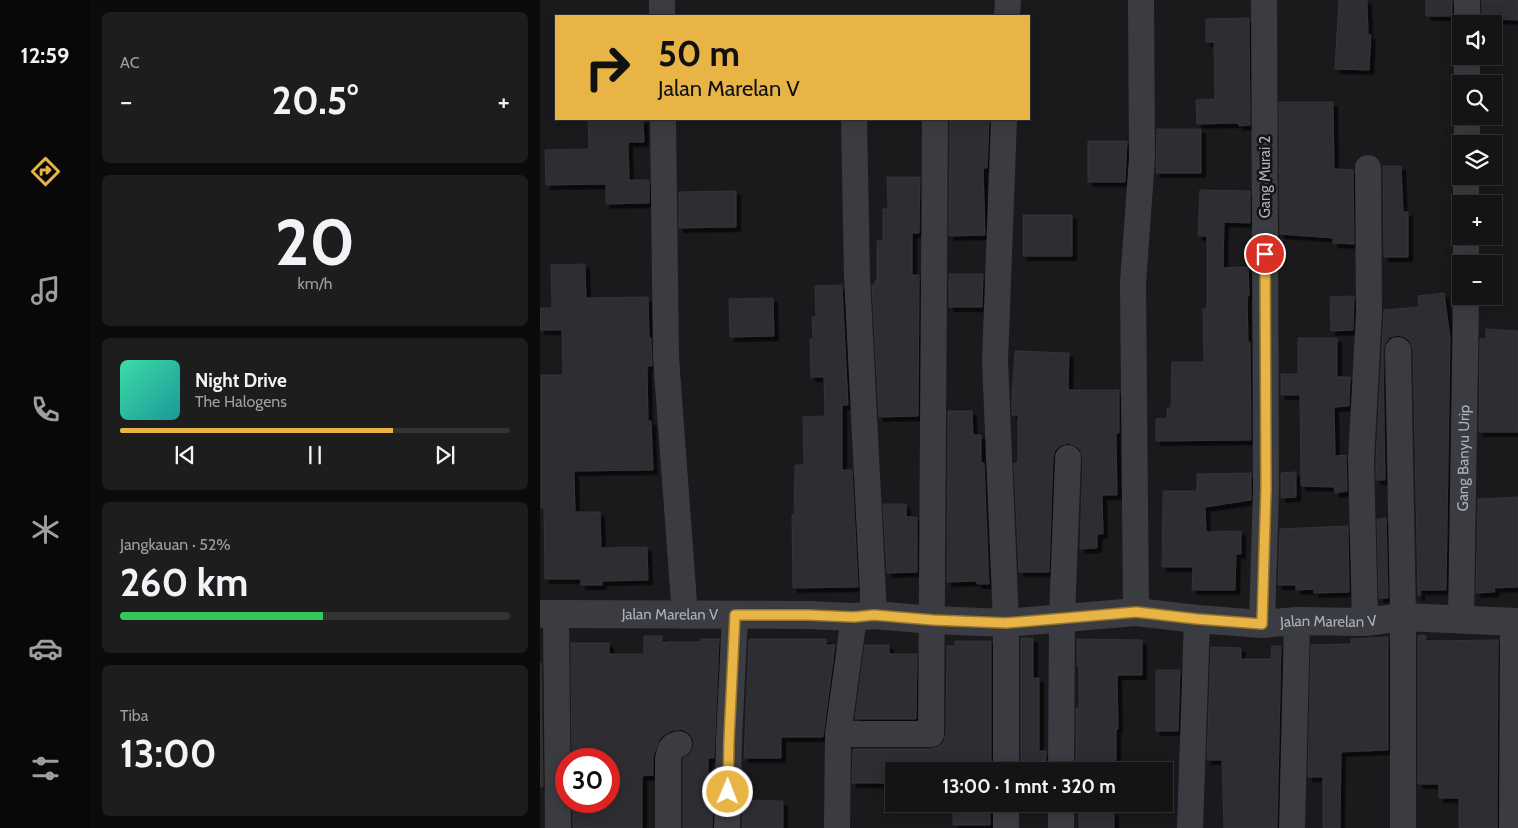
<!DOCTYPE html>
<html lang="id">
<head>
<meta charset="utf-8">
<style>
	:root { --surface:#141415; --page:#1d1d1e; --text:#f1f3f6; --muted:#9d9ea0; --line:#333334; --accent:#e8b446 }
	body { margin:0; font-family:Cabin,sans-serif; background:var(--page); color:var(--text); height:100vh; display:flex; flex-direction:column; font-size:19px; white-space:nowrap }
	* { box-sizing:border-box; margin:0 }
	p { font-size:16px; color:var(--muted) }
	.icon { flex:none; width:28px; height:28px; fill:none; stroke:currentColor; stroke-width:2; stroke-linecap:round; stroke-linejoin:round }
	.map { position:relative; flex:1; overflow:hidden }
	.sheet { display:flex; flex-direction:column; gap:12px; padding:12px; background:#0b0b0c; width:450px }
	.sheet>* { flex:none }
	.guide { position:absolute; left:15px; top:15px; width:475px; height:105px; border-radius:0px; box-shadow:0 2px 12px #0003,0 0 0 1px var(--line); background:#e8b446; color:#111; overflow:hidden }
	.fabs { position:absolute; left:912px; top:15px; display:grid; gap:10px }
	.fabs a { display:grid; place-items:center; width:50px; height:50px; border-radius:0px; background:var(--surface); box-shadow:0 2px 12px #0003,0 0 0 1px var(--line); font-size:25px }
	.speed { position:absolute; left:15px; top:748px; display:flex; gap:10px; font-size:25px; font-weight:700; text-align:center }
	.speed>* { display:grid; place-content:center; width:65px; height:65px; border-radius:50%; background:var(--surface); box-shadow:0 2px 12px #0003,0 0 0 1px var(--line); line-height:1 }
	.speed .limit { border:8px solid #d22; background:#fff; color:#111 }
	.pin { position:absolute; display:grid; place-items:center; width:42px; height:42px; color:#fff; margin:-21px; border:2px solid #fff; border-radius:50%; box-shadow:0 1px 5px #0007 }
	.me { position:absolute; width:55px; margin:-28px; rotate:1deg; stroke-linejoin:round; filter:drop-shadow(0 0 4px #0008) }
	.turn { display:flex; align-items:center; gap:18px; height:105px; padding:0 20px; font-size:22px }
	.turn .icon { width:65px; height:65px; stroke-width:2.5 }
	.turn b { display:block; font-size:35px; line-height:42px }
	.big { font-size:38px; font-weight:800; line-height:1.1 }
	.sheet .card { flex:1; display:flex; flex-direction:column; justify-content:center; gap:8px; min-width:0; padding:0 18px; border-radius:8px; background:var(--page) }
	.sheet .dial { align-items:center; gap:0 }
	.dial b { font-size:65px; line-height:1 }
	.song { display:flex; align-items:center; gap:15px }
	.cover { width:60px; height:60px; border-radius:8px; background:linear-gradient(135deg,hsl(160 70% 55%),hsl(180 70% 35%)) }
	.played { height:5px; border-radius:2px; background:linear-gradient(90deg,var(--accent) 70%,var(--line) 70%) }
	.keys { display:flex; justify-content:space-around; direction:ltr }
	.heat { display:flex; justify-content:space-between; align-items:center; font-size:28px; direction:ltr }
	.charge { height:8px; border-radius:4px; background:linear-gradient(90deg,#34c759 52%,var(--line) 0) }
	.trip { position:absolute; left:345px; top:762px; width:288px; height:50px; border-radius:0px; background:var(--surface); box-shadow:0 2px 12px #0003,0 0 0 1px var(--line); font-weight:800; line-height:50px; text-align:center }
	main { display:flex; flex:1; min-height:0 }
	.tabs { display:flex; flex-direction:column; width:90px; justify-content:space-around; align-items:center; background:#080808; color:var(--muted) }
	.tabs .icon { width:35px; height:35px }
	.tabs .active { color:var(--accent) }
	.tabs b { font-size:22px; color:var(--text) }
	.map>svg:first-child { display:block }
	.building { fill:#2d2d30; stroke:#343438; filter:url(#shadow) }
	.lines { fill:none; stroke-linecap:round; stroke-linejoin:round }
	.minor { stroke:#3b3c41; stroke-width:26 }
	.tertiary { stroke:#3b3c41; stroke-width:28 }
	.route-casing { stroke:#97752e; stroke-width:12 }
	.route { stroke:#e8b446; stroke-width:9 }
	.labels { text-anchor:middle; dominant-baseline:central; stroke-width:5; stroke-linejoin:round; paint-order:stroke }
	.street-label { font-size:15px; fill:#aeb1bb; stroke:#151517 }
</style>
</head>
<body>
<main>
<nav class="tabs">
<b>12:59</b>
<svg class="icon active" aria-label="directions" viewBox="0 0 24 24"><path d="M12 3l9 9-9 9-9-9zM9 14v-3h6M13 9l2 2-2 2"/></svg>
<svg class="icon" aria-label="music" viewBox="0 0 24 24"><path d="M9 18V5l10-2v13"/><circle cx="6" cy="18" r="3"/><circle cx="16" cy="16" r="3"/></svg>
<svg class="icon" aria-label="phone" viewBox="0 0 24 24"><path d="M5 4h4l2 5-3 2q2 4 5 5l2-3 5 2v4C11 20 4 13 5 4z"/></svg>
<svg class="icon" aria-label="climate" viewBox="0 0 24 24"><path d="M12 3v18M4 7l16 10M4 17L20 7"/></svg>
<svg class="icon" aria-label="car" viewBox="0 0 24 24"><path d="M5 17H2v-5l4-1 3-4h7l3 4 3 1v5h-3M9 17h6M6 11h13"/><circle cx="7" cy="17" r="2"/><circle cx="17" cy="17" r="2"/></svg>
<svg class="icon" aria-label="filters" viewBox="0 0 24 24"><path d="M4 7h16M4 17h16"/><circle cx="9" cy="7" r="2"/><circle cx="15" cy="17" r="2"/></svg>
</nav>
<section class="sheet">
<div class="card"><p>AC</p>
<div class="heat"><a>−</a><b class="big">20.5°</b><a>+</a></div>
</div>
<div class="card dial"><b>20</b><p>km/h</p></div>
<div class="card">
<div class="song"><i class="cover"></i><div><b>Night Drive</b><p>The Halogens</p></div></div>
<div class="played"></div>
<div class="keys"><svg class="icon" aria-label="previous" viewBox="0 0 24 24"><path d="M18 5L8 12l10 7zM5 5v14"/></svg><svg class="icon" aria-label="pause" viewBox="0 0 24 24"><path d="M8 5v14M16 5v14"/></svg><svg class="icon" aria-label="next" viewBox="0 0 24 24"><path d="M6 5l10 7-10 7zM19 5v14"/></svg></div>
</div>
<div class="card"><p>Jangkauan · 52%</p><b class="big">260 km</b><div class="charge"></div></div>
<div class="card"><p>Tiba</p><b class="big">13:00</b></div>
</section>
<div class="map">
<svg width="978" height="828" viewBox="0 0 978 828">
	<defs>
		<filter id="shadow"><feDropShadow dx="4.5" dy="4.5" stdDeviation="0" flood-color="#0009"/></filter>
	</defs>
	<rect width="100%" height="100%" fill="#1a1a1c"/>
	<path class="building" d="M 799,0 L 827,0 L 828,35 L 831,35 L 829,70 L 795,69 Z
		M 886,0 L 912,0 L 912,16 L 886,16 Z
		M 942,0 L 978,0 L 978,20 L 948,19 L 948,17 L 942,17 Z
		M 709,18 L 710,125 L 699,126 L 699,123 L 657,124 L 656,100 L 675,99 L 674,42 L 666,42 L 666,19 Z
		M 739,102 L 793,102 L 794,169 L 813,170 L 814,244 L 793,243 L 793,238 L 740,234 Z
		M 48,119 L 103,119 L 104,142 L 88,142 L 89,180 L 109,180 L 109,203 L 66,204 L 66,184 L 6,185 L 5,150 L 49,149 Z
		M 410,119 L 449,119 L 447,168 L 443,168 L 445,235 L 409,236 Z
		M 617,129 L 661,129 L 661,173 L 616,173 Z
		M 548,141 L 587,141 L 585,182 L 548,182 Z
		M 843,166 L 861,166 L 863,212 L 868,212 L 868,257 L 844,257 Z
		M 347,177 L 380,177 L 379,233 L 372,233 L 372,275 L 379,275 L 378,416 L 339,417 L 332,285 L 335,285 L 335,281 L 337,281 L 337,241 L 343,241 L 343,209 L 348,209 Z
		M 660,190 L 710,191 L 710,223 L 684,222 L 683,268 L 708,267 L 709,296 L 707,296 L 708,343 L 710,342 L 711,440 L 616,441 L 616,419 L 627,418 L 627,408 L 631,408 L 632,362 L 664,362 L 663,309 L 667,309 L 667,236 L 658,236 Z
		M 196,191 L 196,227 L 139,228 L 139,192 Z
		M 483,215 L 532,215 L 532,256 L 483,256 Z
		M 45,264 L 46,298 L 108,297 L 109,338 L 111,338 L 112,366 L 107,366 L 108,421 L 111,421 L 113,470 L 34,471 L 35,512 L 60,512 L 61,548 L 107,547 L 108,580 L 62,581 L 62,585 L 41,585 L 41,579 L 5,579 L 4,508 L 1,508 L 1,375 L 23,375 L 22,330 L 0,330 L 0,308 L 12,308 L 11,265 Z
		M 409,274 L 443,274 L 442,307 L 409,307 Z
		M 302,285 L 308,405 L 302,405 L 302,470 L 312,470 L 318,587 L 253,588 L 252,515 L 254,515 L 255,465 L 264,465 L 263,417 L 285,416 L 284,377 L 271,377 L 270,339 L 273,339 L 272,317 L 276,317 L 275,286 Z
		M 904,293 L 910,338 L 906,590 L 880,590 L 880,596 L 878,596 L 873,350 L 871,342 L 865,337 L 858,335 L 850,337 L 845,343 L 843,350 L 845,480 L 836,480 L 836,460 L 844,310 L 879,307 L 878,296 Z
		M 814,296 L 813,330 L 791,331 L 790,297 Z
		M 233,298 L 234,336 L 190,337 L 189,299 Z
		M 946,329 L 978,331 L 978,432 L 939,432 L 940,339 L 946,339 Z
		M 758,338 L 797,338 L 797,377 L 810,377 L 809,406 L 794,407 L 795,456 L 806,455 L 807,491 L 795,493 L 794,487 L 761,486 L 760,395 L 741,395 L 741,374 L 758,374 Z
		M 475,351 L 529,353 L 528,390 L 579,390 L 579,433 L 576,433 L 577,495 L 562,495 L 563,534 L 557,534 L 557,548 L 540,549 L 543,459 L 541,451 L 536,446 L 528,443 L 521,445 L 515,450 L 513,457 L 509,572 L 479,572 L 474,463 L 478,463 L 478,415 L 472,415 L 472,398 Z
		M 408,411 L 432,411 L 433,435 L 441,435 L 441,463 L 444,463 L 449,584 L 437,584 L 437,581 L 407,582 Z
		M 756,472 L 756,497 L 741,498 L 741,473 Z
		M 711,473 L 711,500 L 665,507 L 666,532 L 701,531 L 701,554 L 696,554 L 695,590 L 652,590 L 653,567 L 622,567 L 623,491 L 657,491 L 657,474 Z
		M 978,497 L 978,587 L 954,588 L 955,592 L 936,593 L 938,499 Z
		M 343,504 L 366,504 L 366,517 L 377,517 L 377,572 L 347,573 Z
		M 846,518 L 848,598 L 839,598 L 837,519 Z
		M 808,526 L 809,592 L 774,593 L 774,589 L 756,590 L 756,585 L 738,585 L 740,529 Z
		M 882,635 L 886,636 L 886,641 L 958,640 L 957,828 L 919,828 L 919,798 L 899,798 L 899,784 L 878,784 L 878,636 Z
		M 104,636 L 122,636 L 122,642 L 161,642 L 161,639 L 179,639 L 174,758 L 168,758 L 168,799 L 173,799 L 172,828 L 143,828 L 143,761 L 144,758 L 150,754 L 154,747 L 154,740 L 150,734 L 142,729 L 130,731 L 120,738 L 113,756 L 113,775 L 102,776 L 102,828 L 33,828 L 33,801 L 69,801 L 69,759 L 32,759 L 31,643 L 69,643 L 69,654 L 104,654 Z
		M 848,637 L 848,750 L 801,752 L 800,828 L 783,828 L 783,777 L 768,777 L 771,645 L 811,644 L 811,639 Z
		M 481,638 L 493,638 L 493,678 L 499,678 L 499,751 L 506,751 L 506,771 L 481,771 Z
		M 209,639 L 286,639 L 286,645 L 295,645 L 283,737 L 241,737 L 241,758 L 204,758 Z
		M 537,639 L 602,640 L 602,675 L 577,675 L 578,729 L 576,729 L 576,765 L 536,765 L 536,708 L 539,708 L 539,666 L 537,666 Z
		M 415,641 L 451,641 L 451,771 L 346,771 L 346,783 L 312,783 L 313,749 L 391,749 L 398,747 L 404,742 L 406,734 L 407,646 L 415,646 Z
		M 325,645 L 349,645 L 349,654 L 377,654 L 376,719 L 315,719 Z
		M 732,646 L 741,646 L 737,828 L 684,828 L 682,760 L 667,760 L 671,647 L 701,648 L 701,659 L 731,659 Z
		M 0,663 L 1,663 L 3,787 L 0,787 Z
		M 616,670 L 640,670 L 638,731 L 616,731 Z
		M 203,800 L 243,801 L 243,828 L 202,828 Z
		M 413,804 L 450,804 L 450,825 L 413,825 Z
		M 539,811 L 574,811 L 574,828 L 539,828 Z"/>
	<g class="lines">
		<g class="minor">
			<path d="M 122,0 L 122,16"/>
			<path d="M 927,0 L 927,24"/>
			<path d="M 467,16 L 468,0"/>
			<path d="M 927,84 L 927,56"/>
			<path d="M 123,119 L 126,358 L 145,616"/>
			<path d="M 314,119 L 317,277 L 334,615"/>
			<path d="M 464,119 L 455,361 L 466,623 L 466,771"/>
			<path d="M 927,144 L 927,116"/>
			<path d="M 926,204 L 926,176"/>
			<path d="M 926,264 L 926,236"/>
			<path d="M 858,350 L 863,617 L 863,828"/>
			<path d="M 596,612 L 593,283 L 602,158 L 601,0"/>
			<path d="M 16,615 L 18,828"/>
			<path id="s1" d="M 921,619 L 926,296"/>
			<path d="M 825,622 L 821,460 L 829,312 L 828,168"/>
			<path d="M 722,624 L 726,488 L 724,0"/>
			<path d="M 298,734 L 391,734 L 395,119"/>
			<path d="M 521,771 L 522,618 L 528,458"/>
			<path d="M 128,828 L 128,759 C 130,750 130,746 139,744"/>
			<path d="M 187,828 L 189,739 L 195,615"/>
			<path d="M 297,828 L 298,734 L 314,617"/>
			<path d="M 466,828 L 466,804"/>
			<path d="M 521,828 L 521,804"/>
			<path d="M 650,828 L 657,619"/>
			<path d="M 752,828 L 757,621"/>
			<path d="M 972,828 L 973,622"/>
		</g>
		<path class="tertiary" id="s2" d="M 0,614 L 268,615 L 314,617 L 334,615 L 393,620 L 466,623 L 596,612 L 657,619 L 722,624 L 757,621 L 825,622 L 863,617 L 978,622"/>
	</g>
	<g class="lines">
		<defs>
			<path id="route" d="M 188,792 L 189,739 L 195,615 L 268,615 L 314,617 L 334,615 L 393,620 L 466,623 L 596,612 L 657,619 L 722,624 L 726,488 L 725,254"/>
		</defs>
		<use href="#route" class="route-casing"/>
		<use href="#route" class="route"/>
	</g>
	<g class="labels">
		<g class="street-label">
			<text transform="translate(725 177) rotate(-90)">Gang Murai 2</text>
			<text stroke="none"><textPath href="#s1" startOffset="161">Gang Banyu Urip</textPath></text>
			<text stroke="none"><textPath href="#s2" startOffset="130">Jalan Marelan V</textPath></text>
			<text stroke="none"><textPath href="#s2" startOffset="790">Jalan Marelan V</textPath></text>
		</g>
	</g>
</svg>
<div class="fabs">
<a><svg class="icon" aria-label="sound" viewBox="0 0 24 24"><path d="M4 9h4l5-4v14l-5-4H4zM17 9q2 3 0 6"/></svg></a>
<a><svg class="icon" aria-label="search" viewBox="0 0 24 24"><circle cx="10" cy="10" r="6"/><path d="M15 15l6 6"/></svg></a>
<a><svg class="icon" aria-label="layers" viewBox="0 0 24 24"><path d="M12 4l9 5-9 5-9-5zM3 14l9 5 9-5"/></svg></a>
<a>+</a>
<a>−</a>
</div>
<div class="speed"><div class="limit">30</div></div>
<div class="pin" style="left:725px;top:254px;background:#d93025"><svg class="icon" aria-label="arrive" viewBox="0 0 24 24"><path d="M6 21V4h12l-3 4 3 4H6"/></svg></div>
<svg class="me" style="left:188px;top:792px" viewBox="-20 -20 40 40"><circle r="17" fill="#e8b446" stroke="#fff" stroke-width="3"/><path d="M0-11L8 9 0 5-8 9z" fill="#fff"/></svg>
<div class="trip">13:00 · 1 mnt · 320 m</div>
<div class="guide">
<div class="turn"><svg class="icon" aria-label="right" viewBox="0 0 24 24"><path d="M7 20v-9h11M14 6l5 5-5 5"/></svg><div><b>50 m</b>Jalan Marelan V</div></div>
</div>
</div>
</main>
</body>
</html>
